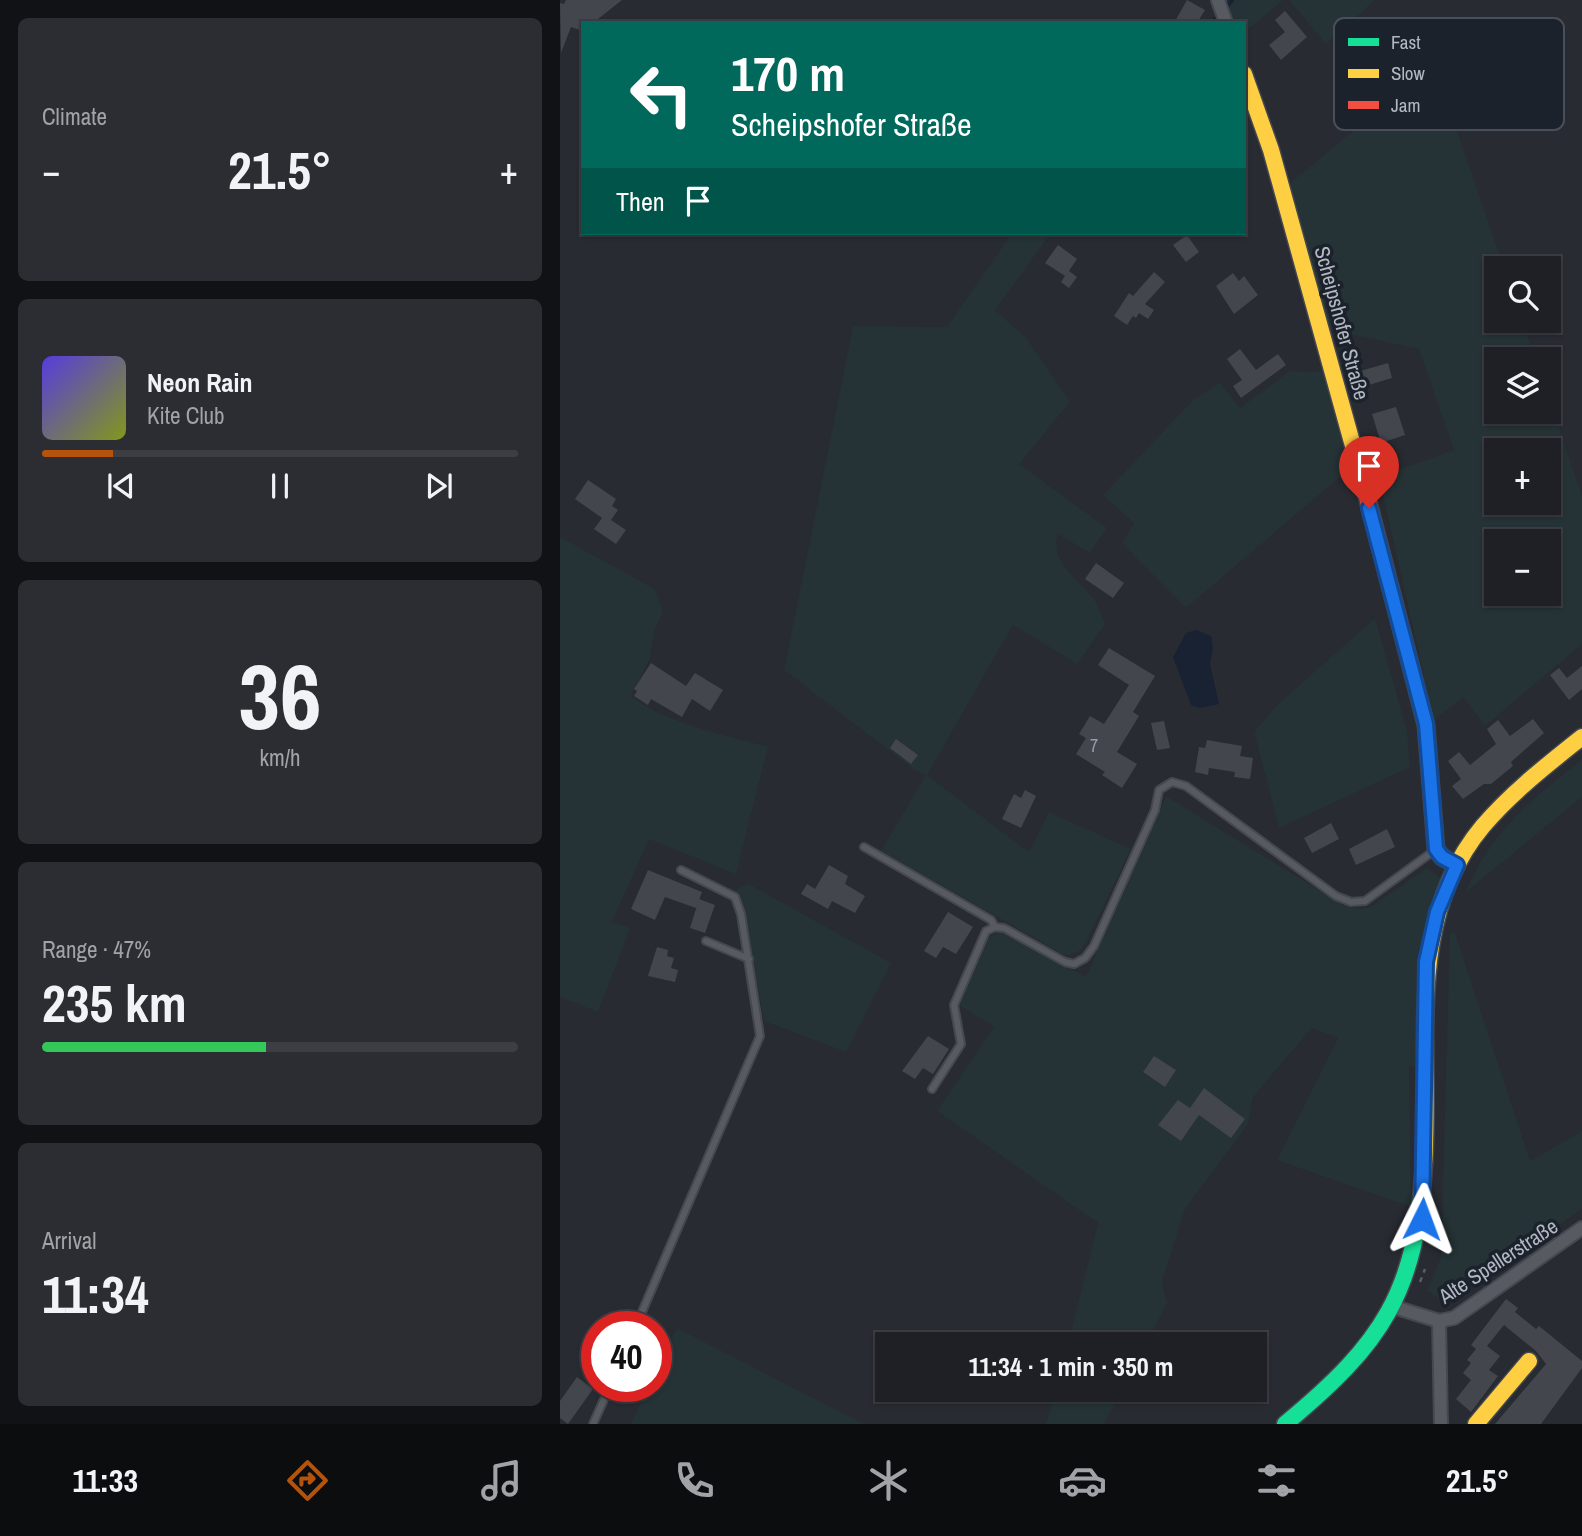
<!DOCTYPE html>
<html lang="en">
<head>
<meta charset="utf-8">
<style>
	:root { --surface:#1e2026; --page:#2b2d32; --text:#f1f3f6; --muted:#a1a3a7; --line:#3c3e43; --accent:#b45309 }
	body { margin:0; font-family:"Archivo Narrow",sans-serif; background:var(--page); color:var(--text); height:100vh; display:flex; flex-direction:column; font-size:26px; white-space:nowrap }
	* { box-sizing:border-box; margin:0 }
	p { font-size:23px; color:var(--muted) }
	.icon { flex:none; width:38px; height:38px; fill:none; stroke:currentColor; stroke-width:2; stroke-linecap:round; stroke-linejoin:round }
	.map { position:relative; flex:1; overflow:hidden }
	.sheet { display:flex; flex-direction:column; gap:18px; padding:18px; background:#101215; width:560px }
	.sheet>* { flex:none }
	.banner { position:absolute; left:21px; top:21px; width:665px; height:214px; border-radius:0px; box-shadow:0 2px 5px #0004,0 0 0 2px var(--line); background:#00695c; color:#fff; overflow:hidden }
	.fabs { position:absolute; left:924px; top:256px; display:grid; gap:14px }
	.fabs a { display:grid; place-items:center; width:77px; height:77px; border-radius:0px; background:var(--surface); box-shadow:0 2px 5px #0004,0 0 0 2px var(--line); font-size:35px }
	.speed { position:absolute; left:21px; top:1311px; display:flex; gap:14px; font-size:35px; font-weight:700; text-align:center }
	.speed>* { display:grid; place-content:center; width:91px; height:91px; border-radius:50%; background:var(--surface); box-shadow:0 2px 5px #0004,0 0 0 2px var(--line); line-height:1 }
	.speed .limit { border:10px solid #d22; background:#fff; color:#111 }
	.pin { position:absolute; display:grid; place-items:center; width:60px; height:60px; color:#fff; margin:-72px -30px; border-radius:50% 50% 50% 0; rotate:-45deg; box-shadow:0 0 7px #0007 }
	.pin .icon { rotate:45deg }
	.me { position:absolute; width:77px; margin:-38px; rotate:3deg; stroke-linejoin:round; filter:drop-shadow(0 0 5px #0008) }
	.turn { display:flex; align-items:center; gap:24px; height:147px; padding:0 35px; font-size:32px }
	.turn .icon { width:91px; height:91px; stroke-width:2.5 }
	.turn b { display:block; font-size:49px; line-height:60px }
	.then { display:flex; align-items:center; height:66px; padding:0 35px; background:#0003; gap:14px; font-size:26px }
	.big { font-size:52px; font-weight:700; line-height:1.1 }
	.sheet .card { flex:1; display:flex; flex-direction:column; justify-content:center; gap:10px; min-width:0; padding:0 24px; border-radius:10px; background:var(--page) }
	.sheet .dial { align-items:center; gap:0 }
	.dial b { font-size:91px; line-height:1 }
	.song { display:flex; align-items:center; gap:21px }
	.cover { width:84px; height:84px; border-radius:10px; background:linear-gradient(135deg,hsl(250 70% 55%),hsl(70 70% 35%)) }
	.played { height:7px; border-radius:4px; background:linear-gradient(90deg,var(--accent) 15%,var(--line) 15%) }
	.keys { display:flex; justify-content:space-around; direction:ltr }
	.heat { display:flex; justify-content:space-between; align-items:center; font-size:38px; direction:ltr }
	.charge { height:10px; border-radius:5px; background:linear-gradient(90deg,#34c759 47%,var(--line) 0) }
	.trip { position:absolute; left:315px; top:1332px; width:392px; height:70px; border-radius:0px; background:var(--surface); box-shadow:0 2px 5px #0004,0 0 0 2px var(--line); font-weight:700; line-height:70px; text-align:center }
	.dock { display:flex; height:112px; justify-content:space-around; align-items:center; background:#0c0d0f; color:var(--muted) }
	.dock .icon { width:49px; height:49px }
	.dock .current { color:var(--accent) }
	.dock b { font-size:32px; color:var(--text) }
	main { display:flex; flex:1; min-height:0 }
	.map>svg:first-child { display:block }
	.green { fill:#253336; fill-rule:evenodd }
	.water { fill:#192232 }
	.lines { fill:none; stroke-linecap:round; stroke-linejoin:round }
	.stream { stroke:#192232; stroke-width:4.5 }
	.building { fill:#43464d }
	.lane-casing { stroke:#45484f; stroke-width:10 }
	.street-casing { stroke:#45484f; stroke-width:16 }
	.fast-casing { stroke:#45484f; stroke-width:19 }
	.slow-casing { stroke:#45484f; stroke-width:19 }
	.jam-casing { stroke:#45484f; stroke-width:19 }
	.path { stroke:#5a5d62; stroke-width:2.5; stroke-dasharray:5 5; stroke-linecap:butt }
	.lane { stroke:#575a61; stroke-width:6 }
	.street { stroke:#575a61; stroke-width:12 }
	.fast { stroke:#16e098; stroke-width:16 }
	.slow { stroke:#ffcf43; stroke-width:16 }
	.jam { stroke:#f24e42; stroke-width:16 }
	.route-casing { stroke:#114b97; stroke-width:18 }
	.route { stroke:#1a73e8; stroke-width:12 }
	.labels { text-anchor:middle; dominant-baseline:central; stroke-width:7; stroke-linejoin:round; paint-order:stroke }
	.number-label { font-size:18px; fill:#969ba6 }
	.street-label { font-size:21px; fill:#b2b7c3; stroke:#1c222b }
	.key { fill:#1c222b; stroke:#494f59; stroke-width:2 }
	.key-label { font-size:19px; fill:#b2b7c3 }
</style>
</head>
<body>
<main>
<section class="sheet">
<div class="card"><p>Climate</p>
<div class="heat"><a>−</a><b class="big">21.5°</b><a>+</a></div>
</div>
<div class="card">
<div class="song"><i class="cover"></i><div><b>Neon Rain</b><p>Kite Club</p></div></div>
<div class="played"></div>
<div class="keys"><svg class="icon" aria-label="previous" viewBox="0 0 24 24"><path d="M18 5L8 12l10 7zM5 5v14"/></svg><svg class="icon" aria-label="pause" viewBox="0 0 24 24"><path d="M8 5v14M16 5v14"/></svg><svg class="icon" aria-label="next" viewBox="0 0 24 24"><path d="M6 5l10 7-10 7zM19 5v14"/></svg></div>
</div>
<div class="card dial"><b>36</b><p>km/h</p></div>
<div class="card"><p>Range · 47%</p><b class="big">235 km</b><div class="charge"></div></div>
<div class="card"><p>Arrival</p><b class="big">11:34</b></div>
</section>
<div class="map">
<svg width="1022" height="1424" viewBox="0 0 1022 1424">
	<rect width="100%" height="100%" fill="#282b32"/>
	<path class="green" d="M 664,0 L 723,0 L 684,33 L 684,23 L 673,23 Z
		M 729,0 L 815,0 L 766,44 Z
		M 874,64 L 944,268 L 936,268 L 936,320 L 962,320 L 975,359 L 936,359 L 936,411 L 989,411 L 989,399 L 1022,496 L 1022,644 L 925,726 L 903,697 L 874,720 L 819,477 L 894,450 L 859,349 L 766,329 L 729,184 ZM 936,450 L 989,450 L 989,502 L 936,502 ZM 936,541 L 989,541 L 989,593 L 936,593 Z
		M 452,233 L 491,233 L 435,310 L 466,338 L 510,402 L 459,464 L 547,528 L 530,553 L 498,534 C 489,561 518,579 533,598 C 539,605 541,615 545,624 L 517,664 L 453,625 L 367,775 L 469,852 L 489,812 L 571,849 L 522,950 L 506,956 L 321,851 L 366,775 L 356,771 L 224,670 L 293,326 L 387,327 Z
		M 763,369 L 789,469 L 626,608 L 562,543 L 574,523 L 543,495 L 633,400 L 660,382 L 680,408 L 730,371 L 755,372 Z
		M 0,537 L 95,589 L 103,611 L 94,632 L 90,658 L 71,696 C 110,725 163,734 208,747 L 176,874 L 89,839 L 52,922 L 70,928 L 38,1012 L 0,997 Z
		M 815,618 L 847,731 L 850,767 L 719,828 L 694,732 L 717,705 Z
		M 1022,760 L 1022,797 L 906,892 C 931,831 971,799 1022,760 Z
		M 606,796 L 785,906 L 801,909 L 812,906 L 867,868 L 881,878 C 855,942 857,1000 855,1067 L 849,1065 L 851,1207 L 717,1160 L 778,1038 L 752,1028 L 693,1097 L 688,1124 L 625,1209 L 602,1281 L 607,1303 L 586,1344 L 508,1344 L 538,1223 L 377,1111 L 434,1027 L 399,1005 L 425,939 L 440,932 L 526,977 Z
		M 187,883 L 331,963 L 286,1052 L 204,1021 L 182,902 L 175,891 Z
		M 890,932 L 895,933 L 970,1161 L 1022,1131 L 1022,1209 L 887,1303 L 867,1291 L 881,1258 Z
		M 117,1328 L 304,1424 L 71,1424 L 89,1386 L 96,1386 L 96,1372 Z
		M 496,1390 L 562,1390 L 544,1424 L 486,1424 Z"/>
	<path class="water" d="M 636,630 L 651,636 L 653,648 L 650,664 L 659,704 L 640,708 L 631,705 L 613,657 L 626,633 Z"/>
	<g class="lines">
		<path class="stream" d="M 667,6 L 672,0
			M 652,23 L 658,16"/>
	</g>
	<path class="building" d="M 6,0 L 62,0 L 33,23 L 23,23 L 23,31 L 11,27 L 1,53 L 0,3 L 4,4 Z
		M 627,0 L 645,10 L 637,23 L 614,23 Z
		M 725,11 L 747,37 L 721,60 L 709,45 L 725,32 L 715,20 Z
		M 627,235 L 639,252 L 626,262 L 613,245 Z
		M 498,245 L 517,259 L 509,271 L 517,277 L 509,288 L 501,282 L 505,276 L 485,263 Z
		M 594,272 L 605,282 L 585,304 L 594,310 L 588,319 L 579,313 L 576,318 L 573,316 L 567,325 L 554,316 L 569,293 L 573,296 Z
		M 673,273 L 679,281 L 684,276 L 698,295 L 674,314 L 656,286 Z
		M 680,349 L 696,370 L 718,354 L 726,365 L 681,398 L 673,386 L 682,380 L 667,359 Z
		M 828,363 L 832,378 L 802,387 L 797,372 Z
		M 836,407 L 845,435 L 821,443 L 812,414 Z
		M 28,480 L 56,499 L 52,506 L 58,510 L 51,520 L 66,530 L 56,544 L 34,529 L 42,518 L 15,499 Z
		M 536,563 L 564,583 L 553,598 L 525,579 Z
		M 549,648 L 595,676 L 573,712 L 579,716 L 557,752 L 577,764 L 562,788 L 542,775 L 545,772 L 516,754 L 526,738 L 519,734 L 530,716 L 544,724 L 569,685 L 538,665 Z
		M 91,663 L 126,686 L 135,673 L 163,690 L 150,711 L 132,699 L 122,717 L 91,699 L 88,705 L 74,696 L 77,691 L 74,689 Z
		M 1022,666 L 1022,689 L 1009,700 L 990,675 L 999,668 L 1007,678 Z
		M 973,719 L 984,733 L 951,762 L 953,766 L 931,784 L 924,784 L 903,799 L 892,786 L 901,779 L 888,761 L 899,752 L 910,765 L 936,744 L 927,729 L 938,720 L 950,736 Z
		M 604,721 L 610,748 L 597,750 L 591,723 Z
		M 336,739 L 358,755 L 351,764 L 330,748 Z
		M 647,740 L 682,746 L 680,756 L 693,758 L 690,779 L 674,777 L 675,772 L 649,768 L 648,775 L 635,772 L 639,747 L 645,748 Z
		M 465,790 L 476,796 L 461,828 L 442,819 L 454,794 L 461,798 Z
		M 771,823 L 779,839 L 752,853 L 744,838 Z
		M 827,829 L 835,847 L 796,865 L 789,849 Z
		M 269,865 L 288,876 L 285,884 L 305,896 L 295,913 L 272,901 L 268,909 L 241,894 L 247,884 L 255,889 Z
		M 88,870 L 142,892 L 136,908 L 105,897 L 95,920 L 71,909 Z
		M 139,899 L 155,905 L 145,933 L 130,928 Z
		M 388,912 L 413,927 L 396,954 L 383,947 L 376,958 L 364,951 Z
		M 97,947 L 108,950 L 107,956 L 114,958 L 111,968 L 118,970 L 115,982 L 88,976 Z
		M 368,1036 L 389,1049 L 373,1074 L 363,1068 L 355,1079 L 342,1071 Z
		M 594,1056 L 616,1070 L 605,1087 L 583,1072 Z
		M 644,1088 L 685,1119 L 671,1138 L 639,1115 L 621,1141 L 598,1125 L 618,1100 L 630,1108 Z
		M 946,1299 L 958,1308 L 955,1312 L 976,1329 L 979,1326 L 1022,1361 L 1022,1368 L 981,1424 L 935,1424 L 986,1364 L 976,1351 L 944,1325 L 927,1346 L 940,1356 L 929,1370 L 938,1376 L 911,1412 L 896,1399 L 911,1380 L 903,1373 L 911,1363 L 907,1360 L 916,1349 L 911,1345 Z
		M 17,1377 L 33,1389 L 8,1424 L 0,1418 L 0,1401 Z"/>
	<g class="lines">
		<defs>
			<path id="lane" d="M 304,847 L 431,920 L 435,927
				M 146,941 L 189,959
				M 372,1089 L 401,1044 L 394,1005 L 426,931 L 435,927 L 444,928 L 505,962 L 514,964 L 525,958 L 534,946 L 595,810 L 599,790 L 612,782 L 626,786 L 776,896 L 791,902 L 805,901 L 875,850
				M 76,1326 L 200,1036 L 181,914 L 175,897 L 121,870
				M 33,1424 L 50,1386"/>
			<path id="street" d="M 658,0 L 666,23
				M 834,1307 L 879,1321 L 894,1318 L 1022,1228
				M 879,1321 L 881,1424"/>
			<path id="fast" d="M 725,1424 C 823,1343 856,1293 864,1164"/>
			<path id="slow" d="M 684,74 L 711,150 L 803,482
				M 864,1164 C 872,1051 843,921 923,826 C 952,792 987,765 1022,737
				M 916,1424 L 969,1361"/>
			<path id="jam" d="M 803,482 L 866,725 L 876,849 L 882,857 L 897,865"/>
		</defs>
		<use href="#lane" class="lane-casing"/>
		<use href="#street" class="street-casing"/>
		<use href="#fast" class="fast-casing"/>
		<use href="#slow" class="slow-casing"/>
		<use href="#jam" class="jam-casing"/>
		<path class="path" d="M 860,1282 L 865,1269"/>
		<use href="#lane" class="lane"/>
		<use href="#street" class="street"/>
		<use href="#fast" class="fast"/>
		<use href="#slow" class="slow"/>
		<use href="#jam" class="jam"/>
	</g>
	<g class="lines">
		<defs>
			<path id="route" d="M 809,508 L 866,724 L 876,849 L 882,857 L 897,865 L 877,912 L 866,962 L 862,1219"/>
		</defs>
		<use href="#route" class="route-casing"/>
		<use href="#route" class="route"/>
	</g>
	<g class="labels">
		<g class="number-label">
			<text x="534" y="745">7</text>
		</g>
		<g class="street-label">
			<text transform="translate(782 323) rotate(75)">Scheipshofer Straße</text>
			<text transform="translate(938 1261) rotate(-33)">Alte Spellerstraße</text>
		</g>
	</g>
	<rect x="774" y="18" width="230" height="112" rx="10" class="key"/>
	<rect x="788" y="38" width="31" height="8" fill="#16e098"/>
	<rect x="788" y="69" width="31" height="9" fill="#ffcf43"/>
	<rect x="788" y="101" width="31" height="8" fill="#f24e42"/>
	<g class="key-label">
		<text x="831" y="49">Fast</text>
		<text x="831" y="80">Slow</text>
		<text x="831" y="112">Jam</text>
	</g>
</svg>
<div class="fabs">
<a><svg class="icon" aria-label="search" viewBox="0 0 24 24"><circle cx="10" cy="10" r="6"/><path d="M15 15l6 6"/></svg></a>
<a><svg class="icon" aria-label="layers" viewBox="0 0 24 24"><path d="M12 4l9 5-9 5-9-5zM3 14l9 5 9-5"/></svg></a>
<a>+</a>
<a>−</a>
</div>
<div class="speed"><div class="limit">40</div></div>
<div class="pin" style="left:809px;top:508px;background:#d93025"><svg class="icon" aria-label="arrive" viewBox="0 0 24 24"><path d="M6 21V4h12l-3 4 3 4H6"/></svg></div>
<svg class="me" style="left:862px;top:1219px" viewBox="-20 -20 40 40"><path d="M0-17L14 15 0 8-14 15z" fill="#1a73e8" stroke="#fff" stroke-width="4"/></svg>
<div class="trip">11:34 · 1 min · 350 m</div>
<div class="banner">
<div class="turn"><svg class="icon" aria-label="left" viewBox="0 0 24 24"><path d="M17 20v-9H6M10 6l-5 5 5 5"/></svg><div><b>170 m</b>Scheipshofer Straße</div></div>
<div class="then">Then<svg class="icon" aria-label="arrive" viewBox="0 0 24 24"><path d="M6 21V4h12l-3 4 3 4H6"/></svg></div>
</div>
</div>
</main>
<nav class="dock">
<b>11:33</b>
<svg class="icon current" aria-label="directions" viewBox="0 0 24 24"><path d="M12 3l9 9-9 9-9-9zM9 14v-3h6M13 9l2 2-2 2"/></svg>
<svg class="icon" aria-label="music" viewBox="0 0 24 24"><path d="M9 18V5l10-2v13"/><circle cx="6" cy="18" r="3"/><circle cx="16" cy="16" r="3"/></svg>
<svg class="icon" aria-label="phone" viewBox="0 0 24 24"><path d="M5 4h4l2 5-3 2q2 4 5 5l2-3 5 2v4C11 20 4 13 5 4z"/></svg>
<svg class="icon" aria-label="climate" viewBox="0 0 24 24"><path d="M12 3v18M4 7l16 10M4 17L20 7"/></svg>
<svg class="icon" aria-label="car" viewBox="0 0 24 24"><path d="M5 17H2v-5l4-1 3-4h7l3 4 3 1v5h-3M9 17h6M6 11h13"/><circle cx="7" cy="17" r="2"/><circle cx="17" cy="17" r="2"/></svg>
<svg class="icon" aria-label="filters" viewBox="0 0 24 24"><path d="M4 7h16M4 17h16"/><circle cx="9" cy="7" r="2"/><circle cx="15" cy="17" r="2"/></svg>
<b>21.5°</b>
</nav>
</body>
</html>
